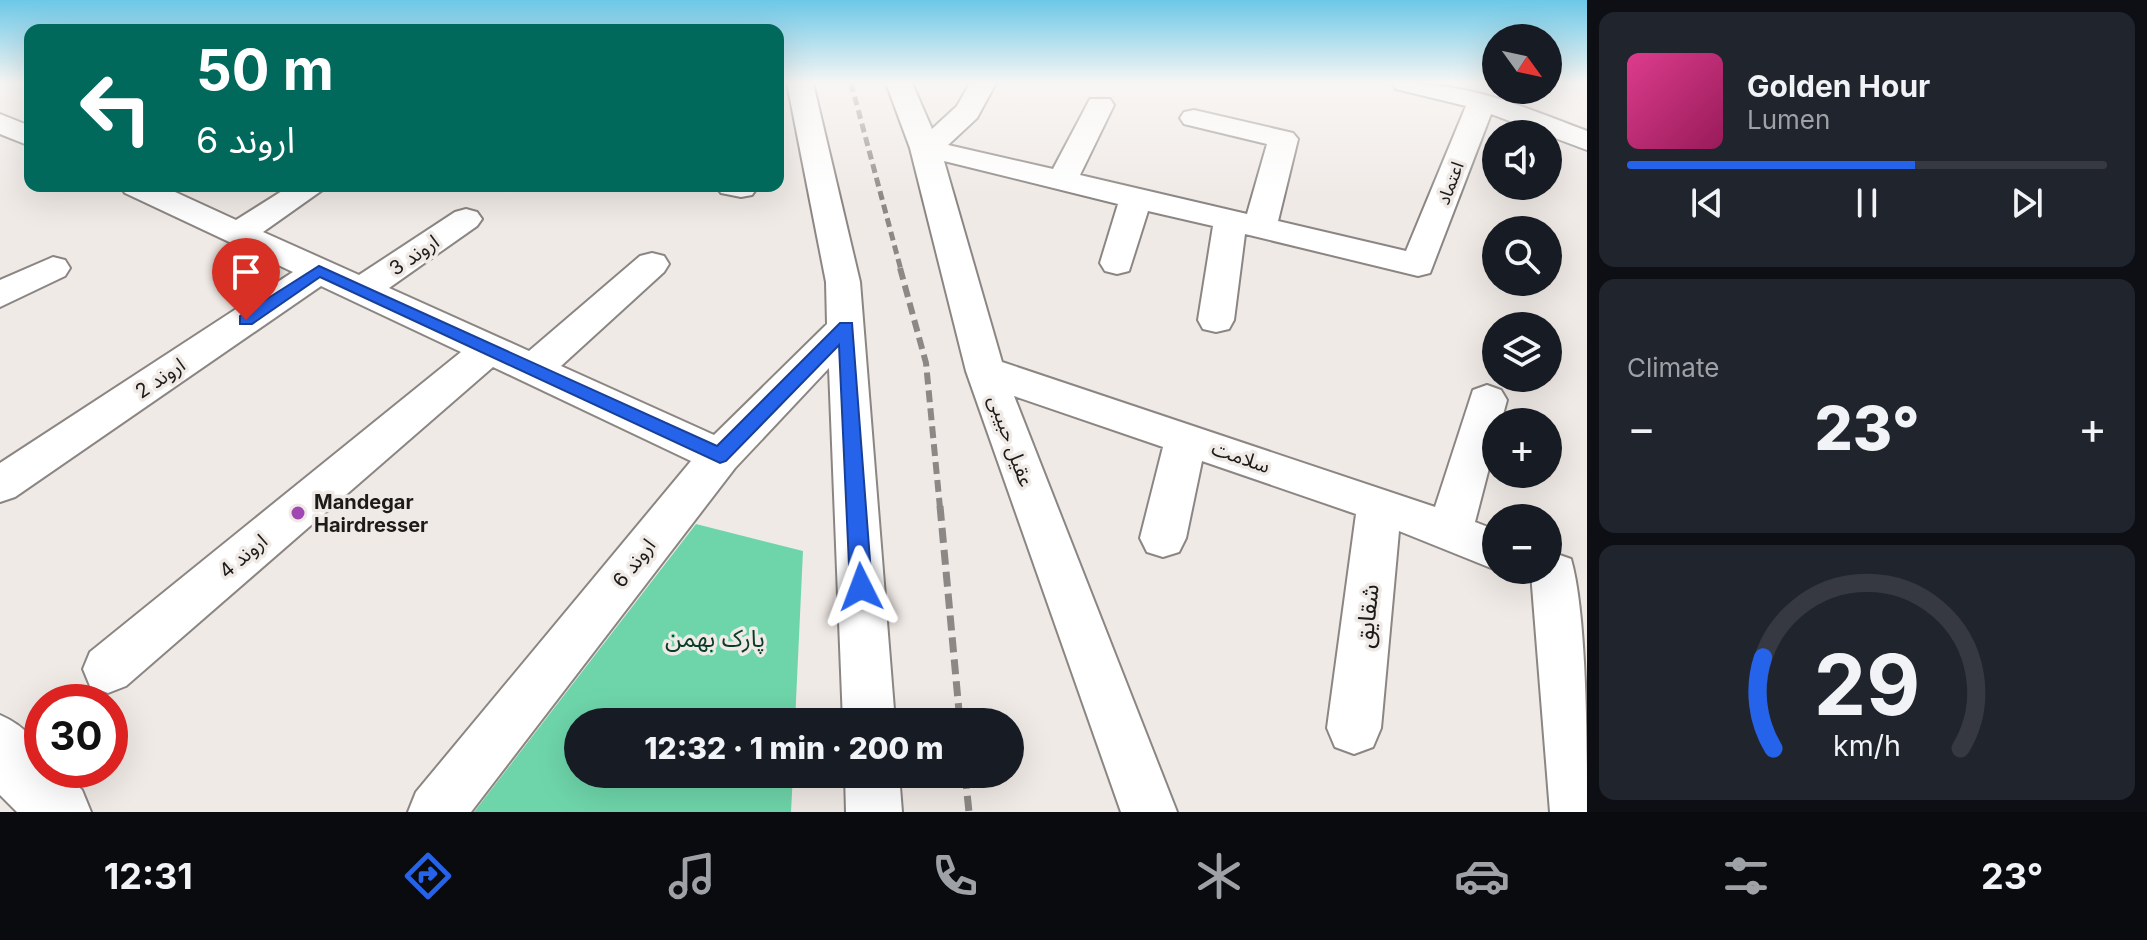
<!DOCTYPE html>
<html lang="en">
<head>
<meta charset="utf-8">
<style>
	:root { --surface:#171b24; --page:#20242c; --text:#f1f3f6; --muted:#9ea1a6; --line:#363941; --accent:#2563eb }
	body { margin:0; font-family:Inter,"Noto Sans Arabic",sans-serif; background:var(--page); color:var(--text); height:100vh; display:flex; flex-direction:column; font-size:30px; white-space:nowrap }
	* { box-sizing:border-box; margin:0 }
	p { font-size:26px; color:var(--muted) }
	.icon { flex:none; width:44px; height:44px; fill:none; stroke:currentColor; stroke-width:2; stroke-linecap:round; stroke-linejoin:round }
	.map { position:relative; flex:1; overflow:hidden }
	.side { display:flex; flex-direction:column; gap:12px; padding:12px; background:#0d0f14; width:560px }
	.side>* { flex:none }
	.hud { position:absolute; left:24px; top:24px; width:760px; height:168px; border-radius:16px; box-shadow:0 8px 32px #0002; background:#00695c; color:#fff; overflow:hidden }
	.needle { width:52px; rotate:123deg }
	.controls { position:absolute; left:1482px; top:24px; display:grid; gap:16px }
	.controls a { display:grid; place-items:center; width:80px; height:80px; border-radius:50%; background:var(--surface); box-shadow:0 8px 32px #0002; font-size:40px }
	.speed { position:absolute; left:24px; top:684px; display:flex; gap:16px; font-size:40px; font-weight:700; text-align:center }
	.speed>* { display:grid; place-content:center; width:104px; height:104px; border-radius:50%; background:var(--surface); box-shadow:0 8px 32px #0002; line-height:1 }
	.speed .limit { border:12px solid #d22; background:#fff; color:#111 }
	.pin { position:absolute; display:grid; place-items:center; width:68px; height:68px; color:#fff; margin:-82px -34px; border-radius:50% 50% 50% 0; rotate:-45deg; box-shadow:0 0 8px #0007 }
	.pin .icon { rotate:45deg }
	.me { position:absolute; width:88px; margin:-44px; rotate:357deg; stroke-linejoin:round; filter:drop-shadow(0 0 6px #0008) }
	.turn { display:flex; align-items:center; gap:28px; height:168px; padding:0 40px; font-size:36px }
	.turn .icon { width:104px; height:104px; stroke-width:2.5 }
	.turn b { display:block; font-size:56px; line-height:68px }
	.big { font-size:60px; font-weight:800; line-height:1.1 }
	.side .tile { flex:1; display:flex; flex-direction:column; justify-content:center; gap:12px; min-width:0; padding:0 28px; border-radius:16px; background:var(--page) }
	.side .dial { align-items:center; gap:0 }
	.dial svg { height:208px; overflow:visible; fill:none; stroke:var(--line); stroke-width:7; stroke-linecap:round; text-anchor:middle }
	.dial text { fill:var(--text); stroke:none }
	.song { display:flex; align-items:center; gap:24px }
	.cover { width:96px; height:96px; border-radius:12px; background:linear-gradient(135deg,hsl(330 70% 55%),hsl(330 70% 35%)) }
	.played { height:8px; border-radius:4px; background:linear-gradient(90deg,var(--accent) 60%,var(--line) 60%) }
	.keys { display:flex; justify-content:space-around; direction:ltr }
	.heat { display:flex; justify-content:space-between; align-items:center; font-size:44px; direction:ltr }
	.trip { position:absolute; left:564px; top:708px; width:460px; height:80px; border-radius:40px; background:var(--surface); box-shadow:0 8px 32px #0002; font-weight:800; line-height:80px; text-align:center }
	.dock { display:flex; height:128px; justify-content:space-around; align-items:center; background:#090b0e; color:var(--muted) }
	.dock .icon { width:56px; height:56px }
	.dock .on { color:var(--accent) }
	.dock b { font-size:36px; color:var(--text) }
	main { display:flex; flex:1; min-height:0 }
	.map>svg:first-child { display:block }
	.green { fill:#6ed5aa }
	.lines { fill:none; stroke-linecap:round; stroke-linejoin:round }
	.minor-casing { stroke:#8b8683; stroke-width:4 }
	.tertiary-casing { stroke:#8b8683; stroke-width:4 }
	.minor { fill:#fff; fill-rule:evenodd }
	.tertiary { fill:#fff; fill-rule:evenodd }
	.rail-far2 { stroke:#8c8886; stroke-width:5; stroke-dasharray:9 5; stroke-linecap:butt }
	.rail-far1 { stroke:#8c8886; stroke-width:6; stroke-dasharray:12 6; stroke-linecap:butt }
	.rail { stroke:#8c8886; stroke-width:7; stroke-dasharray:15 7; stroke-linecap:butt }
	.route { fill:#2563eb; stroke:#184099; stroke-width:2 }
	.poi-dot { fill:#a047b2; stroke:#f0eae6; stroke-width:3 }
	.labels { text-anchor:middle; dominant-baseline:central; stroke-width:7; stroke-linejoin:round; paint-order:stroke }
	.far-street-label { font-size:18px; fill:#1d1b1a; stroke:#f0eae6 }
	.street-label { font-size:20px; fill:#1d1b1a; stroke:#f0eae6 }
	.poi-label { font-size:20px; font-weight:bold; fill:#1d1b1a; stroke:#f0eae6; text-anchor:start }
	.near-street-label { font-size:24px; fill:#1d1b1a; stroke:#f0eae6 }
	.near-park-label { font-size:24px; fill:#083b29; stroke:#f0eae6 }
</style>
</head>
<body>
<main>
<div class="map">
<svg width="1587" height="812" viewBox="0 0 1587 812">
	<rect width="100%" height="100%" fill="#f0eae6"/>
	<path class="green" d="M 696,524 L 803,551 L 795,722 L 578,722 L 578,774 L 793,774 L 791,812 L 474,812 Z"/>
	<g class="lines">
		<defs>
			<path id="minor" d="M 787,83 L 813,83 L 860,282 L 895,722 L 843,722 L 829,368 L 735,468 L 471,812 L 408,812 L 416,792 L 691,461 L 493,367 L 126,686 L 108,693 L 90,686 L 83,669 L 90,652 L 461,352 L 321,286 L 15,497 L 0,502 L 0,463 L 293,272 L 125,193 L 120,186 L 162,186 L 236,220 L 290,186 L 328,186 L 263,232 L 359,275 L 455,212 L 466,209 L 477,212 L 482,219 L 477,226 L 389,288 L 529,351 L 640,256 L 652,253 L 664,256 L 669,264 L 664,272 L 561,366 L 714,435 L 827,324 L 826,282 Z
				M 886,83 L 912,83 L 932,129 L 957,106 L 970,83 L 996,83 L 977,118 L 948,145 L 1053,169 L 1090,99 L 1110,99 L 1114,105 L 1080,175 L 1247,214 L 1267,144 L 1184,124 L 1180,118 L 1184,112 L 1194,110 L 1293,133 L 1298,139 L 1278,221 L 1406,251 L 1466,106 L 1396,89 L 1393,83 C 1470,83 1516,104 1587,131 L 1587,150 L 1491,114 L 1430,273 L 1418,276 L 1245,234 L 1234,320 L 1229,329 L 1216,332 L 1203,329 L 1198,320 L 1213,226 L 1148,211 L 1129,271 L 1117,274 L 1105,271 L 1100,263 L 1118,204 L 944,161 L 1002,362 L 1435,507 L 1473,390 L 1487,385 L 1501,390 L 1507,400 L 1501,422 L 1496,422 L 1496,441 L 1475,522 L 1496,530 L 1496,570 L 1399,531 L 1381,728 L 1373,747 L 1354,754 L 1335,747 L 1327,728 L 1356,514 L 1202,461 L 1186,538 L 1179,552 L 1163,557 L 1147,552 L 1140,538 L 1163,447 L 1014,396 L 1177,812 L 1121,812 L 966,371 L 910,148 Z
				M 0,114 L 30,126 L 30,146 L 0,134 Z
				M 716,186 L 755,186 L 757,188 L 752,195 L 741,197 L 721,193 Z
				M 53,257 L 65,260 L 70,268 L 65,276 L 0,307 L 0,280 Z
				M 1554,553 L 1571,559 C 1587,614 1587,747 1587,812 L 1550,812 L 1531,573 L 1548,570 L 1548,555 Z
				M 845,774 L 899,774 L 902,812 L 846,812 Z"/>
			<path id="tertiary" d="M 0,715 C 25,726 42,743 42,770 L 61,770 L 82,790 L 91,812 L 17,812 L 0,795 Z"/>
		</defs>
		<use href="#minor" class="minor-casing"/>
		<use href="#tertiary" class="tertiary-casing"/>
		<use href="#minor" class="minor"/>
		<use href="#tertiary" class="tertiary"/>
		<path class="rail-far2" d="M 851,83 L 901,270"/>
		<path class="rail-far1" d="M 900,268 L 926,363 L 940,508"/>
		<path class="rail" d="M 940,506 L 960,722
			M 965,774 L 969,812"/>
	</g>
	<linearGradient id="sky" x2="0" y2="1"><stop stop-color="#6cc8e7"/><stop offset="0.42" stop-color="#f8f6f4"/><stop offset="1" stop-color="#f8f6f4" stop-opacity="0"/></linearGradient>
	<rect width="1587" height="197" fill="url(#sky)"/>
	<path class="route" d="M 319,266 L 717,446 L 840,323 L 852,323 L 872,587 L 869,594 L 854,594 L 850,587 L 839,345 L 726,461 L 720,463 L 320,277 L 252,324 L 240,324 L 240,316 Z"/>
	<circle class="poi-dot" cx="298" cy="513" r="8"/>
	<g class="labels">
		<g class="far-street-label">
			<text transform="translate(1450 183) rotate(-69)">اعتماد</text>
		</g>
		<g class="street-label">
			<text transform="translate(414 255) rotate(-35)">اروند 3</text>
			<text transform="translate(160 378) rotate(-34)">اروند 2</text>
			<text transform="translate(1011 441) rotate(70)">عقیل حبیبی</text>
			<text transform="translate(1241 457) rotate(19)">سلامت</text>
			<text transform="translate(243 556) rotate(-40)">اروند 4</text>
			<text transform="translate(634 563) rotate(-52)">اروند 6</text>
		</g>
		<g class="poi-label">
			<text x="314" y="502">Mandegar<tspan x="314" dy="23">Hairdresser</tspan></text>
		</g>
		<g class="near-street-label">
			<text transform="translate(1367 616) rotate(-84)">شقایق</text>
		</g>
		<g class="near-park-label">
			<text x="715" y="638">پارک بهمن</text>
		</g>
	</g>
</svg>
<div class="controls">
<a><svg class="needle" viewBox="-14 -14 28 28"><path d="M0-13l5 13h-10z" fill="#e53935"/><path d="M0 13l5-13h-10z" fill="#9ea1a6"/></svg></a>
<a><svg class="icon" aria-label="sound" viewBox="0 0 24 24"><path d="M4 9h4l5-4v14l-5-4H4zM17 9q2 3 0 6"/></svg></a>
<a><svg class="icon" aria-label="search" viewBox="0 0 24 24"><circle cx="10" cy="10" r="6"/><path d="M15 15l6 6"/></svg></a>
<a><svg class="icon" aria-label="layers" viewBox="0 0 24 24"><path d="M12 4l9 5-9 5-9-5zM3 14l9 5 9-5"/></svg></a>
<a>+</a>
<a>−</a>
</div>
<div class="speed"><div class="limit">30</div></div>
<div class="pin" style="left:246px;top:320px;background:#d93025"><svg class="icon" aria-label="arrive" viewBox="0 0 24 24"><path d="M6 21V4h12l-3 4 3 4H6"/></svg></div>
<svg class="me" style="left:861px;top:587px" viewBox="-20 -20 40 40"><path d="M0-17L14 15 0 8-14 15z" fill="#2563eb" stroke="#fff" stroke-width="4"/></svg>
<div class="trip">12:32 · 1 min · 200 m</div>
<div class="hud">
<div class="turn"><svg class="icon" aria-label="left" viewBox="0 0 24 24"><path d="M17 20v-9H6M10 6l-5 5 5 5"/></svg><div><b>50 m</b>اروند 6</div></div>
</div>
</div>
<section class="side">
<div class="tile">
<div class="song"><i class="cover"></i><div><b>Golden Hour</b><p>Lumen</p></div></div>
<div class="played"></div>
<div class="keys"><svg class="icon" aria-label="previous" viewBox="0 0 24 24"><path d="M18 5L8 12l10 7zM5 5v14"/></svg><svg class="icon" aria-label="pause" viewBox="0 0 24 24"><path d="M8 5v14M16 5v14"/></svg><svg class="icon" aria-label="next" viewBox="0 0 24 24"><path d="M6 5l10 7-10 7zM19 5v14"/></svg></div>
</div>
<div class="tile"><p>Climate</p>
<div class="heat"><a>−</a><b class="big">23°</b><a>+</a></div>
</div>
<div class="tile dial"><svg viewBox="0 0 100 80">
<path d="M14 69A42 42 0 1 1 86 69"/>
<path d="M14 69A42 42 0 0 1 10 34" stroke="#2563eb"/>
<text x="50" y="56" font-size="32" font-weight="700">29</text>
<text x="50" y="72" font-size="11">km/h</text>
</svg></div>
</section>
</main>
<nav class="dock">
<b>12:31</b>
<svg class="icon on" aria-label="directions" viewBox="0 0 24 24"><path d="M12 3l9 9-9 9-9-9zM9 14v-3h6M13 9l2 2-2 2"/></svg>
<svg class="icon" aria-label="music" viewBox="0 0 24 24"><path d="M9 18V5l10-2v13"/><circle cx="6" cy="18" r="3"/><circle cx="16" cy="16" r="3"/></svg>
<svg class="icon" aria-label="phone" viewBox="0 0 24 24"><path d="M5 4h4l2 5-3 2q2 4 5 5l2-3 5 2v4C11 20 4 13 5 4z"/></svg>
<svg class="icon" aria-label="climate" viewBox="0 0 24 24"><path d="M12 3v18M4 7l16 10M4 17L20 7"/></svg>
<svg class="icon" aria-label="car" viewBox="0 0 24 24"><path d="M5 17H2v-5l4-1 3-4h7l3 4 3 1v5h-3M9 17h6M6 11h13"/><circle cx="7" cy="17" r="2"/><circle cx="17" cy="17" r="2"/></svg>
<svg class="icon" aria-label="filters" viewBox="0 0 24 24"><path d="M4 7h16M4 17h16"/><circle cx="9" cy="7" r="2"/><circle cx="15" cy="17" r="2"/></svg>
<b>23°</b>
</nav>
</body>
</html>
